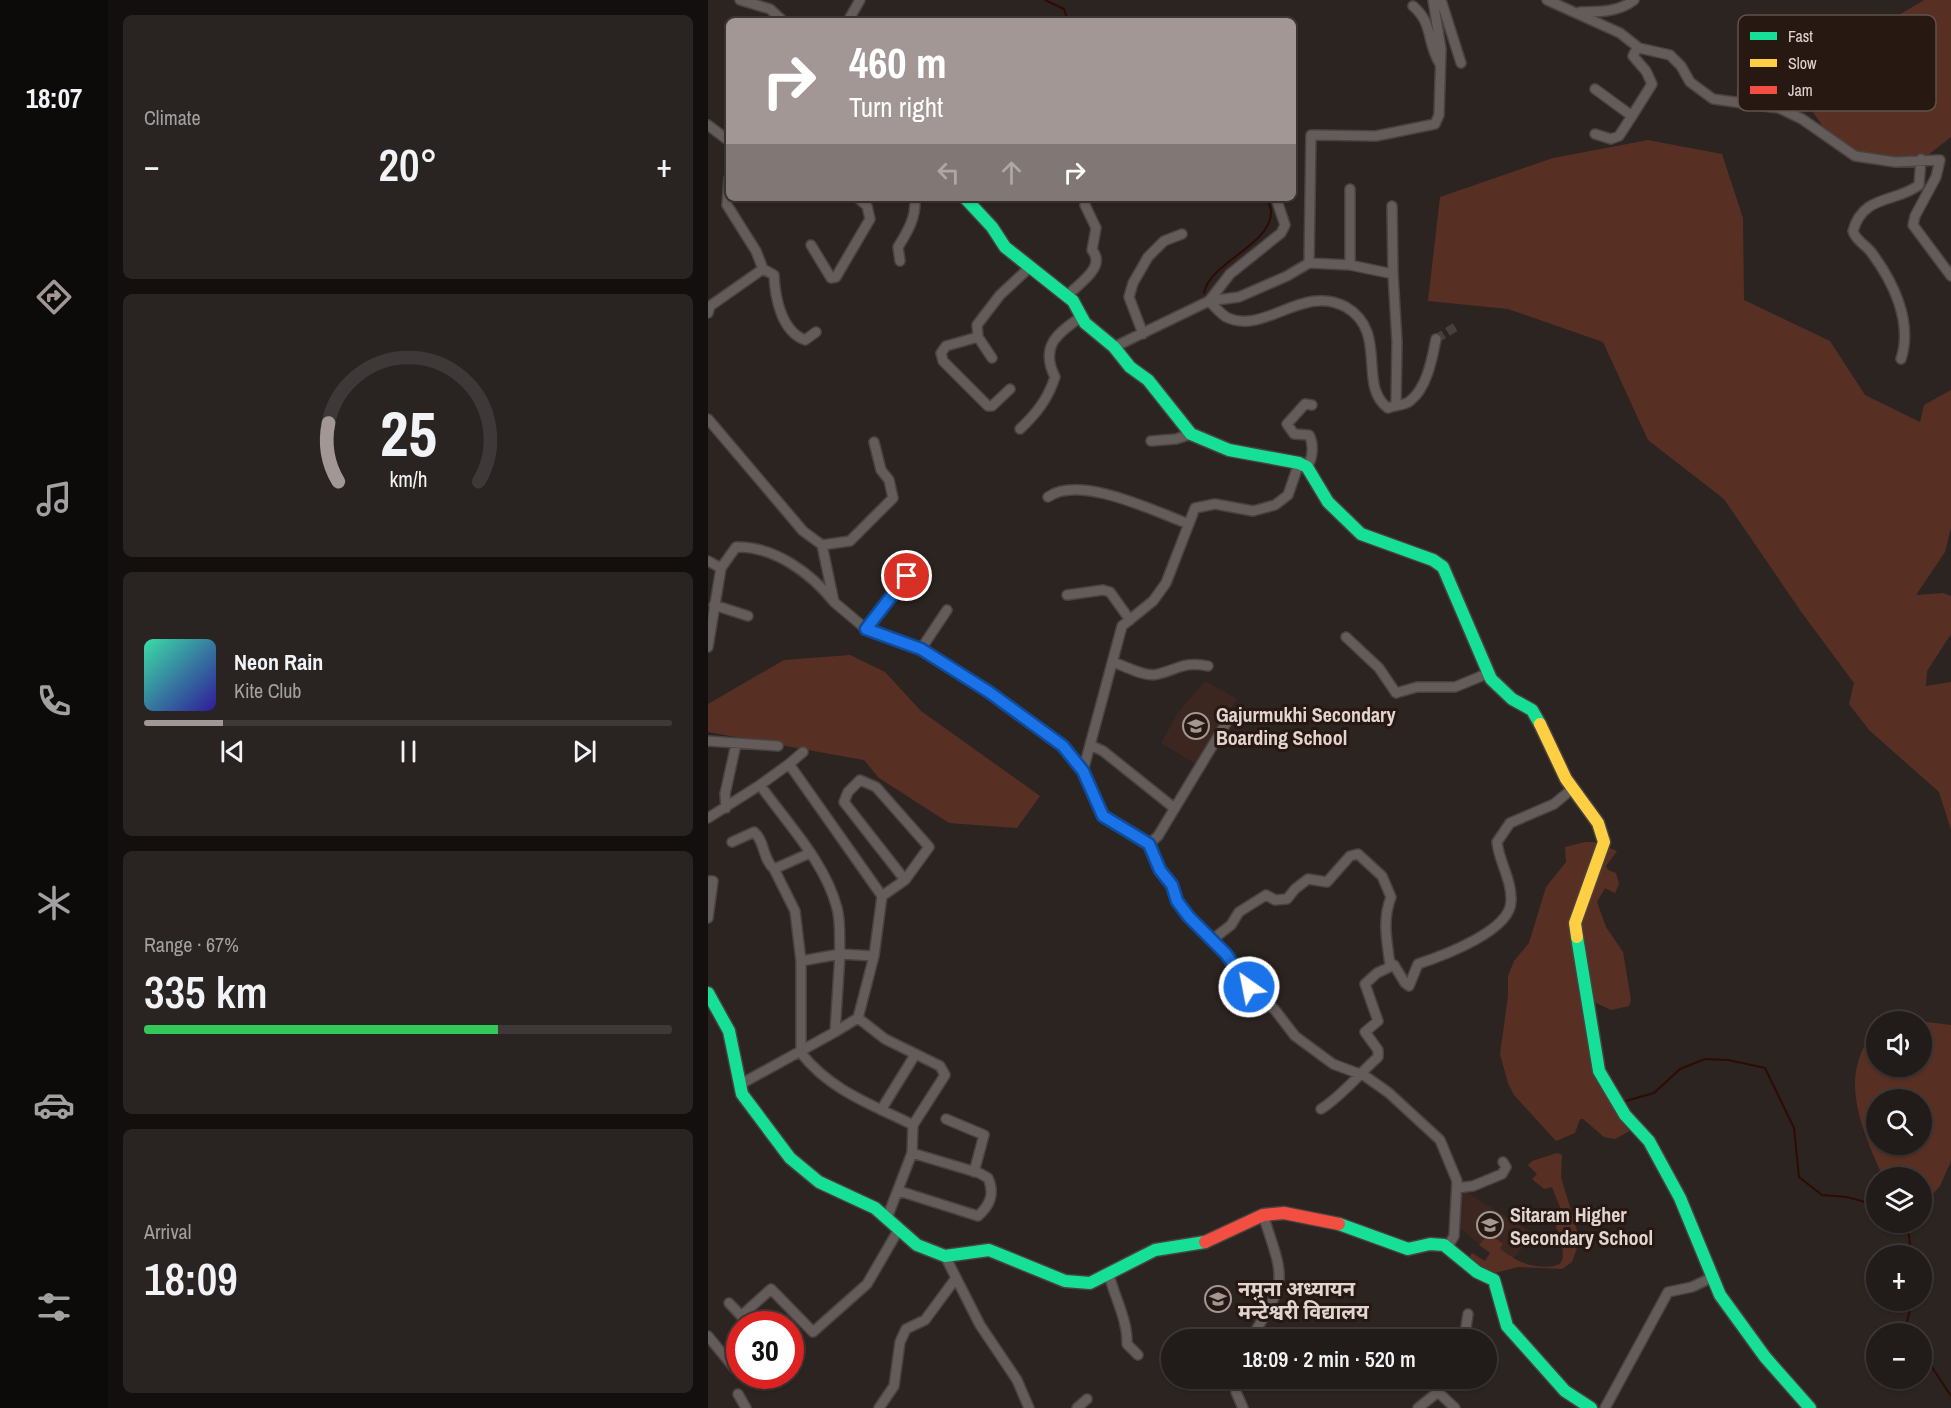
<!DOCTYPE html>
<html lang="en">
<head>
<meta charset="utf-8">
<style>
	:root { --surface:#211b19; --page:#292422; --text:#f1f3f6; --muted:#a2a1a2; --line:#3e3938; --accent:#a29794 }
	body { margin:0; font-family:"Archivo Narrow","Noto Sans Devanagari",sans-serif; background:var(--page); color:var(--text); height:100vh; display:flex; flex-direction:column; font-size:22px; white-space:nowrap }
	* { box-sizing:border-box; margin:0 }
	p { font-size:20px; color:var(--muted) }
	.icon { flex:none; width:33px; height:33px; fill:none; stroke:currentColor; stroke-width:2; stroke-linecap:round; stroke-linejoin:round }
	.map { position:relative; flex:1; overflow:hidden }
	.sheet { display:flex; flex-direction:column; gap:15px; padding:15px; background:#120f0e; width:600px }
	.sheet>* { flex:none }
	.banner { position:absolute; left:18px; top:18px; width:570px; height:183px; border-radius:9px; box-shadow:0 2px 4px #0004,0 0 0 2px var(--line); background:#a29794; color:#fff; overflow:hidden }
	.buttons { position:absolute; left:1158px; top:1011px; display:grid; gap:12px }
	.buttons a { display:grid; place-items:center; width:66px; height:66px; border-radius:50%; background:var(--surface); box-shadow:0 2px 4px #0004,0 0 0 2px var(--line); font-size:30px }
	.speed { position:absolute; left:18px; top:1311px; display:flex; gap:12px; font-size:30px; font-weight:700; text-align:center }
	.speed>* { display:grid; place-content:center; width:78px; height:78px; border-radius:50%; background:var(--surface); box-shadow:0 2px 4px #0004,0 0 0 2px var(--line); line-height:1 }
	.speed .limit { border:9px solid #d22; background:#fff; color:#111 }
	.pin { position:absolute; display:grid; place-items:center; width:51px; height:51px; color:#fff; margin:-26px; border:3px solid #fff; border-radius:50%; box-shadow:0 2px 6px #0007 }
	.me { position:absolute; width:66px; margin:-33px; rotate:327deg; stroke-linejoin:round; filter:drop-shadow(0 0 4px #0008) }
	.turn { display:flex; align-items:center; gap:21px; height:126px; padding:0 24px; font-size:27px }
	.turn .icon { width:78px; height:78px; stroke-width:2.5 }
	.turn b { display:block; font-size:42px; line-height:51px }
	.lanes { display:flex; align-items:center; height:57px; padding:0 24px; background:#0003; justify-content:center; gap:30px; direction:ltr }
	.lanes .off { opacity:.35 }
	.big { font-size:45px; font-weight:600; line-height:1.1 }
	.sheet .card { flex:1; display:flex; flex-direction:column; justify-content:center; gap:9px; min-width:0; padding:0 21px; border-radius:9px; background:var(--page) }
	.sheet .dial { align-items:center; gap:0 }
	.dial svg { height:156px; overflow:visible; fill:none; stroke:var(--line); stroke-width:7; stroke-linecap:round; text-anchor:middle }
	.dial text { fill:var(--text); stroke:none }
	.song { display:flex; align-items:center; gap:18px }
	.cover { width:72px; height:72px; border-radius:9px; background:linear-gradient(135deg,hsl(160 70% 55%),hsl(250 70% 35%)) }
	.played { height:6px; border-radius:3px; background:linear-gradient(90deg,var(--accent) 15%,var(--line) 15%) }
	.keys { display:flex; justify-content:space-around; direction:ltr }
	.heat { display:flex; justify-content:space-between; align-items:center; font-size:33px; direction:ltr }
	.charge { height:9px; border-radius:4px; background:linear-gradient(90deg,#34c759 67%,var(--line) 0) }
	.trip { position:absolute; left:453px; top:1329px; width:336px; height:60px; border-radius:30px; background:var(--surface); box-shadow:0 2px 4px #0004,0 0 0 2px var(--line); font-weight:600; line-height:60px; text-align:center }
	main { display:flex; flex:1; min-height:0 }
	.dock { display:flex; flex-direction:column; width:108px; justify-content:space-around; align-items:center; background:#0d0b0a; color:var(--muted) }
	.dock .icon { width:42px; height:42px }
	.dock .active { color:var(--accent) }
	.dock b { font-size:27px; color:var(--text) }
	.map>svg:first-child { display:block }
	.built { fill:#3c2720 }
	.green { fill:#583023; fill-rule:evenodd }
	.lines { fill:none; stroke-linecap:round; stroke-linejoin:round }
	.stream { stroke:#2e0b03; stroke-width:2 }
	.street-tunnel { stroke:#473f3c; stroke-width:9; stroke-dasharray:9 4.5; stroke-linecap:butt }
	.street-casing { stroke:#49423f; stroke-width:12 }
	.fast-casing { stroke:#49423f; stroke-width:15 }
	.slow-casing { stroke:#49423f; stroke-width:15 }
	.jam-casing { stroke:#49423f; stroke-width:15 }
	.street { stroke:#635c5a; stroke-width:9 }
	.fast { stroke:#16e098; stroke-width:12 }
	.slow { stroke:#ffcf43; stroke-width:12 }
	.jam { stroke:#f24e42; stroke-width:12 }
	.route-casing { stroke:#114b97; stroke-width:15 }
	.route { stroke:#1a73e8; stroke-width:10 }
	.labels { text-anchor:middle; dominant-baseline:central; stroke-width:6; stroke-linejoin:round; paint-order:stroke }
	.poi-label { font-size:20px; font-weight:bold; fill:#e1d5d2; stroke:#271812; text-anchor:start }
	.key { fill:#271812; stroke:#5f514c; stroke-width:1.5 }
	.key-label { font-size:16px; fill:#e1d5d2 }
</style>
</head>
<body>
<main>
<nav class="dock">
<b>18:07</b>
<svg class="icon active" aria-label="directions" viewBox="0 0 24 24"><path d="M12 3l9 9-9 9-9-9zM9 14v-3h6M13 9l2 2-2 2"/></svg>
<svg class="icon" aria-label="music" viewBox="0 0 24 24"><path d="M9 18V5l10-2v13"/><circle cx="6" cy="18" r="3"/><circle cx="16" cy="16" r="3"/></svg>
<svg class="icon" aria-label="phone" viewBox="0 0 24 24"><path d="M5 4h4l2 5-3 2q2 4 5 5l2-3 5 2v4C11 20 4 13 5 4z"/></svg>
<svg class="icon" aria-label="climate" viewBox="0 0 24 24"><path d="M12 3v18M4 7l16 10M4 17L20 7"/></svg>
<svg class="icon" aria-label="car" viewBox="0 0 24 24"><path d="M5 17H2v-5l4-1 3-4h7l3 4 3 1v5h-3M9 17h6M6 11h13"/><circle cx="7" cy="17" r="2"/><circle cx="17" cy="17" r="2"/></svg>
<svg class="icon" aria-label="filters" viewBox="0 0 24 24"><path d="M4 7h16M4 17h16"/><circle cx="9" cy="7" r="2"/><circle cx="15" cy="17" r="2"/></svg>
</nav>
<section class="sheet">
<div class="card"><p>Climate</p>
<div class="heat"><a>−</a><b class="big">20°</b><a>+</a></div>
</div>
<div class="card dial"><svg viewBox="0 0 100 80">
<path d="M14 69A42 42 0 1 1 86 69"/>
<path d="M14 69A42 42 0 0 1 9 39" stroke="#a29794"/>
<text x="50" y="56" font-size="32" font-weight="700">25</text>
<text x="50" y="72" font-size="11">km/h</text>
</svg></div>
<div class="card">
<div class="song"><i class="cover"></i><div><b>Neon Rain</b><p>Kite Club</p></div></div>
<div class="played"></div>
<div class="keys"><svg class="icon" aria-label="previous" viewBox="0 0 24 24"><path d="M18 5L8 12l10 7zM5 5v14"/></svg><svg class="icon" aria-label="pause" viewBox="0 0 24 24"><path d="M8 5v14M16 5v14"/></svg><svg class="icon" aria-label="next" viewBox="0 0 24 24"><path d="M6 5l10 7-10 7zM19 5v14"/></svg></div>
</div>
<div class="card"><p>Range · 67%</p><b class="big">335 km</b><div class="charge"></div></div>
<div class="card"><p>Arrival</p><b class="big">18:09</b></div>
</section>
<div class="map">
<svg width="1243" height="1408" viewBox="0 0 1243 1408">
	<rect width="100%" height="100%" fill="#2c2421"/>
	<path class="built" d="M 497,681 L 529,699 L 488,764 L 453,743 L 470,713 Z
		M 756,1191 L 826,1234 L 804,1260 L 791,1248 L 795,1244 L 781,1233 L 772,1244 L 751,1228 L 751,1199 Z"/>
	<path class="green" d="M 1216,0 L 1243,0 L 1243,137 L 1220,155 L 1192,160 L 1138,149 L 1117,130 L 1101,106 L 1098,59 L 1122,38 L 1171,27 Z
		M 940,140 L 1014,154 L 1035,218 L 1036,300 L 1122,341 L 1157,395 L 1212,422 L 1216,405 L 1243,390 L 1243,527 L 1237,552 L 1208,595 L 1235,593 L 1243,596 L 1243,634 L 1219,671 L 1218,686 L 1243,682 L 1243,830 L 1231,792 L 1161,730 L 1141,704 L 1146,683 L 1094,613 L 1016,499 L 940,440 L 895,342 L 800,309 L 720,301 L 732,197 L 845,158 Z
		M 142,655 L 177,672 L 213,711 L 332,796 L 309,828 L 241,823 L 171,778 L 156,760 L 0,732 L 0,704 L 76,660 Z
		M 877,842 L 886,842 L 909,851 L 898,866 L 900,870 L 908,873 L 911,884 L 907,893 L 897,888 L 889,902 L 898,927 L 915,952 L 923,1000 L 921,1006 L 903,1010 L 884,1001 L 884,1053 L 923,1127 L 920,1132 L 907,1139 L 896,1137 L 875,1119 L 872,1119 L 867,1133 L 848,1141 L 806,1095 L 800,1083 L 792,1054 L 800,996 L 800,976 L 806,961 L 821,943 L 838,887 L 858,862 L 857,847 Z
		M 1170,1016 L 1243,1025 L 1243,1161 L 1232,1186 L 1215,1205 L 1214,1178 L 1175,1177 C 1160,1143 1138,1097 1151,1059 C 1156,1044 1164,1030 1170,1016 ZM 1168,1022 L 1214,1022 L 1214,1066 L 1168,1066 ZM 1168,1100 L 1214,1100 L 1214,1144 L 1168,1144 Z
		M 849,1153 L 854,1155 L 853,1177 L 870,1234 L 869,1248 L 864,1262 L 854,1269 L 810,1267 L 787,1273 L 760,1259 L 764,1253 L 777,1261 L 782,1253 L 771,1245 L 781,1233 L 795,1244 L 792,1248 C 807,1262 831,1272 852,1264 L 855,1258 L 854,1238 L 848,1227 L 852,1207 L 844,1187 L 836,1189 L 824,1179 L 829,1174 L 820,1165 L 824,1161 Z"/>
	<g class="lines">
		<path class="stream" d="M 337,0 L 356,9 L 360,21
			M 496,293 C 502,262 565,244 563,211 C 563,207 560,202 558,198
			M 914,1102 L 946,1093 L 972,1069 L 997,1059 L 1020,1060 L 1057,1068 L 1086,1128 L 1091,1177 L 1114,1195 L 1139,1197 L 1168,1205
			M 1190,1222 L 1201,1235 L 1203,1256
			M 1201,1334 L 1199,1321 L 1205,1300
			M 1214,1352 L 1243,1396"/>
		<path class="street-tunnel" d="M 728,339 L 749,326"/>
		<defs>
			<path id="street" d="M 32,0 L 62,9 L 75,21
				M 733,0 L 753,63
				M 839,0 L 912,33 L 931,48 L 962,55 L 973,66 L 982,82 L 1005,99 L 1071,108 L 1094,119 L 1147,156 L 1187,162 L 1232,160 L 1228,177 L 1207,216 L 1205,225 L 1243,276
				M 705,6 C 726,24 718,42 732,64
				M 872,12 C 891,12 911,12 926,0
				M 140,21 L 152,0
				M 887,89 L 924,116 L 944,84 L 938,71 L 925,56 L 927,52
				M 1034,104 L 1036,83 L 1043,58
				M 0,125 L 21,141
				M 887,134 L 903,139 L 911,136 L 924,116
				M 568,198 L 577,225 L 573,233 L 522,274 L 501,301 C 506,306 512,313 518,317 C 556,336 595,283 638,307 C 681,332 649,386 680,408 C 687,405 696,406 702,401 C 719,388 724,359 728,339
				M 684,206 L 685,274
				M 103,245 L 123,278 L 128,277 L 162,219 L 159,206 L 150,198
				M 192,261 L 190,247 C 200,231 208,218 207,198
				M 601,263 L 642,265 L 685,274 L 689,342 L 688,405
				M 642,265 L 642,189
				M 55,269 L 66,275 C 67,297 73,331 97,340 L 108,332
				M 359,296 C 370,284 399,267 384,250 L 388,228 L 377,205 L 378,198
				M 0,313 L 2,306 L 55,269 L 48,251 L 19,205 L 21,178
				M 435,334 L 421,297 L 425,283 L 440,257 L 456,241 L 474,234
				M 270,337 L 238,346 L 233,353 L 235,361 L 280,406 L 284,406 L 302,389
				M 406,347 L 501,301 L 531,297 L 579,276 L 601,263 L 603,135 L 668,136 L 727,124 L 731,115 L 733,49 L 725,0
				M 284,358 L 270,337 L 269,325 L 292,295 L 321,268
				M 1193,359 C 1205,322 1185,281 1163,252 C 1157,244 1148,241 1145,231 C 1155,194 1188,203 1211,185 L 1213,159
				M 0,419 L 95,531 L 114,545 L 126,602 C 103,573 66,546 28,547 L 13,568 L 0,561
				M 312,429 C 328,414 340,399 347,377 C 332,347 348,334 373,317
				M 443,441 L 468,439 L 483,434
				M 599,467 C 605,458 606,444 601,435 L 586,434 L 579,424 L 597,404 L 604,405
				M 340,497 C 372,474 448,512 481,524
				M 114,545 L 142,541 L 185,498 L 181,480 L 173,470 L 166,442
				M 359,595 L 395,590 L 402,592 L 422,620
				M 126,602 L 158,629 L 213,649 L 281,692 L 355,746 L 375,771 L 395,816 L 441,844 L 452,870 L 464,885 L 469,901 L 481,917 L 518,954 L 541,986 L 567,1010 L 587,1036 L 625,1064 L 657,1076 L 681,1093 L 732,1140 L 749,1181 L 746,1236 L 739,1248
				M 6,605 L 40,616
				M 158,629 L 199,576
				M 638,637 L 671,668 L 688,693 L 709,687 L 747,687 L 781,673
				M 0,647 L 13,568
				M 213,649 L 239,610
				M 405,662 C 417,666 438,678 450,674 C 470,669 477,661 500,666
				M 0,741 L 70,746
				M 382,745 L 395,751 L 465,807
				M 375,771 L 414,626 L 445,601 L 458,583 L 487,508 L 507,504 L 545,511 L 567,505 L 580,495 L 591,463
				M 52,785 L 81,764
				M 18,808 L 17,794 L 28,744
				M 0,818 L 52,785 C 79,823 117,862 129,908 C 133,922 131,940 132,954 L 166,956 L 174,896 L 81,764 L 95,752
				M 24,842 L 46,832 C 57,841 54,858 66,869
				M 441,844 L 450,836 L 523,715
				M 102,853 L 66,869 L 87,911 L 93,961 L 132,954 L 127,1032 L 150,1018 L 166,956
				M 0,881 L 5,881 L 0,918
				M 174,896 L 197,880 L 136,802 L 140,792 L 152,780 L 168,787 L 221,847 L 197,880
				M 505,939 L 523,925 L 531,912 L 558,895 L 567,900 L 579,899 L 587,889 L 600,879 L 619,882 L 642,856 L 650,854 L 674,876 L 683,897 C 674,920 679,941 682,965
				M 93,961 L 93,1053 C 123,1091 163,1104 205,1125 L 204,1153 L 179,1218
				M 150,1018 L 177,1039 L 232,1066 L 237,1075 L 205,1125
				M 31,1085 L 127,1032
				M 613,1109 C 635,1095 651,1074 670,1057 L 670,1050 L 657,1032 L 670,1021 L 657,984 L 669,973 L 686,965 L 697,983 L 701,986 L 710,964 C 734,956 803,931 803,901 C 804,880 791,862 789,842 L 802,823 L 846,804 L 864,789
				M 173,1110 L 207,1055
				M 238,1119 L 276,1135 L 266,1172
				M 749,1188 L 765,1186 L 794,1174 L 798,1167 L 795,1162
				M 191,1191 L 270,1216 C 282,1205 287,1194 280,1178 L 271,1173 L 204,1153
				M 237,1256 L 272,1325 L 309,1380 L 321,1408
				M 401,1275 C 407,1298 420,1321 419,1344 L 430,1355
				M 21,1303 L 41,1324
				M 33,1316 L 63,1289 L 105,1332 L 159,1284 L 191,1229
				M 0,1336 L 27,1369 L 32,1370
				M 542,1340 C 580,1278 577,1282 555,1215
				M 756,1340 L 760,1314
				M 529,1378 L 528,1392 L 535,1408
				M 728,1392 L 737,1378
				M 30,1394 L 38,1408
				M 171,1408 L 186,1386 L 192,1342 L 198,1329 L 217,1320 L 248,1278
				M 369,1408 L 379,1399
				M 710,1408 L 730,1392 L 747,1408
				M 897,1408 L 960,1292 L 984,1287 L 1005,1277"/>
			<path id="fast" d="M 257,198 L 284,227 L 297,247 L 365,301 L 377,323 L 406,347 L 422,367 L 440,380 L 483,434 L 521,450 L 591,463 L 599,467 L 620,502 L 653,534 L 725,560 L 735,567 L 783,679 L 804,699 L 824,710 L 832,724
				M 869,937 L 891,1071 L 917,1115 L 941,1141 L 972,1198 L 1012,1295 L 1057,1357 L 1102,1408
				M 0,993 L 21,1031 L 34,1094 L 82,1158 L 111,1182 L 167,1208 L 209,1245 L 237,1256 L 281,1250 L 357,1281 L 382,1283 L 447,1250 L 497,1242
				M 631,1224 L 700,1249 L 722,1244 L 736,1245 L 769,1272 L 786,1280 L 799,1326 L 857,1391 L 883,1408"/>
			<path id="slow" d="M 832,724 L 858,779 L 890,823 L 896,842 L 867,923 L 869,937"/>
			<path id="jam" d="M 497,1242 L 555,1215 L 576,1213 L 631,1224"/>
		</defs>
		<use href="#street" class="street-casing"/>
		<use href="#fast" class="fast-casing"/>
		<use href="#slow" class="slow-casing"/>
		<use href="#jam" class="jam-casing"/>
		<use href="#street" class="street"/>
		<use href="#fast" class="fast"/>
		<use href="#slow" class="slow"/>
		<use href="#jam" class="jam"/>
	</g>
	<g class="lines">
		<defs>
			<path id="route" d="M 199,576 L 158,629 L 213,649 L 281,692 L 355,746 L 375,771 L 395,816 L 441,844 L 452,870 L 464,885 L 469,901 L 481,917 L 518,954 L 541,987"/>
		</defs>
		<use href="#route" class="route-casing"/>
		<use href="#route" class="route"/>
	</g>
	<defs>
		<symbol id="school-ring" viewBox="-11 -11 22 22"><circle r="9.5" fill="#271812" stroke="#a29794" stroke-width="1.5"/><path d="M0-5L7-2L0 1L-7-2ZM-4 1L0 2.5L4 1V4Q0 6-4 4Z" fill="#a29794"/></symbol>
	</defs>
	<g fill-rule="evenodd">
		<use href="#school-ring" x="473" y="711" width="30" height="30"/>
		<use href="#school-ring" x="767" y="1210" width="30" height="30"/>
		<use href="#school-ring" x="495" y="1284" width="30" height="30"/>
	</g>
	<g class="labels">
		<g class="poi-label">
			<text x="508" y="714">Gajurmukhi Secondary<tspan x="508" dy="23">Boarding School</tspan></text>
			<text x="802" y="1214">Sitaram Higher<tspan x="802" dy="23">Secondary School</tspan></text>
			<text x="530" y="1288">नमुना अध्यायन<tspan x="530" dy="23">मन्टेश्वरी विद्यालय</tspan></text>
		</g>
	</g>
	<rect x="1030" y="15" width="198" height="96" rx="9" class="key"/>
	<rect x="1042" y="32" width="27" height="8" fill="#16e098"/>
	<rect x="1042" y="59" width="27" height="8" fill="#ffcf43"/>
	<rect x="1042" y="86" width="27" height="8" fill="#f24e42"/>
	<g class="key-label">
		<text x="1080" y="42">Fast</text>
		<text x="1080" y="69">Slow</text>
		<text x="1080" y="96">Jam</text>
	</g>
</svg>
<div class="buttons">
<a><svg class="icon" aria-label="sound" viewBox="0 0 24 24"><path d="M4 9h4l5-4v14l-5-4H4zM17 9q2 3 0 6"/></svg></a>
<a><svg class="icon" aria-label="search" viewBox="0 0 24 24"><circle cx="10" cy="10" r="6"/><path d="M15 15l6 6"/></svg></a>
<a><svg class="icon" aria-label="layers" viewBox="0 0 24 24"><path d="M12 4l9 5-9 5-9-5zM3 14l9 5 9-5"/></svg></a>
<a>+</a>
<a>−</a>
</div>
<div class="speed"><div class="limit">30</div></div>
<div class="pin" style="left:199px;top:576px;background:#d93025"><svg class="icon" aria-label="arrive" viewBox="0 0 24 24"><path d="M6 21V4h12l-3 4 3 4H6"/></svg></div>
<svg class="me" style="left:541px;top:987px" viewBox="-20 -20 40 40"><circle r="17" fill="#1a73e8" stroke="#fff" stroke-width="3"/><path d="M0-11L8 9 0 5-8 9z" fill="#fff"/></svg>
<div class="trip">18:09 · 2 min · 520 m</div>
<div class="banner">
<div class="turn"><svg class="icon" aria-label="right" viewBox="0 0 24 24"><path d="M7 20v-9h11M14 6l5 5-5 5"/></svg><div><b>460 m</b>Turn right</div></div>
<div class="lanes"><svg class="icon off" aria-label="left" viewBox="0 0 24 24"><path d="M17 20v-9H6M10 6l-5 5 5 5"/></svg><svg class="icon off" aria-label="ahead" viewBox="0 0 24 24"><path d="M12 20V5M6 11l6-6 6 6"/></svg><svg class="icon" aria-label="right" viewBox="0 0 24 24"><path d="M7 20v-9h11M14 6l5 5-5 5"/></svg></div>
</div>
</div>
</main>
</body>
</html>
